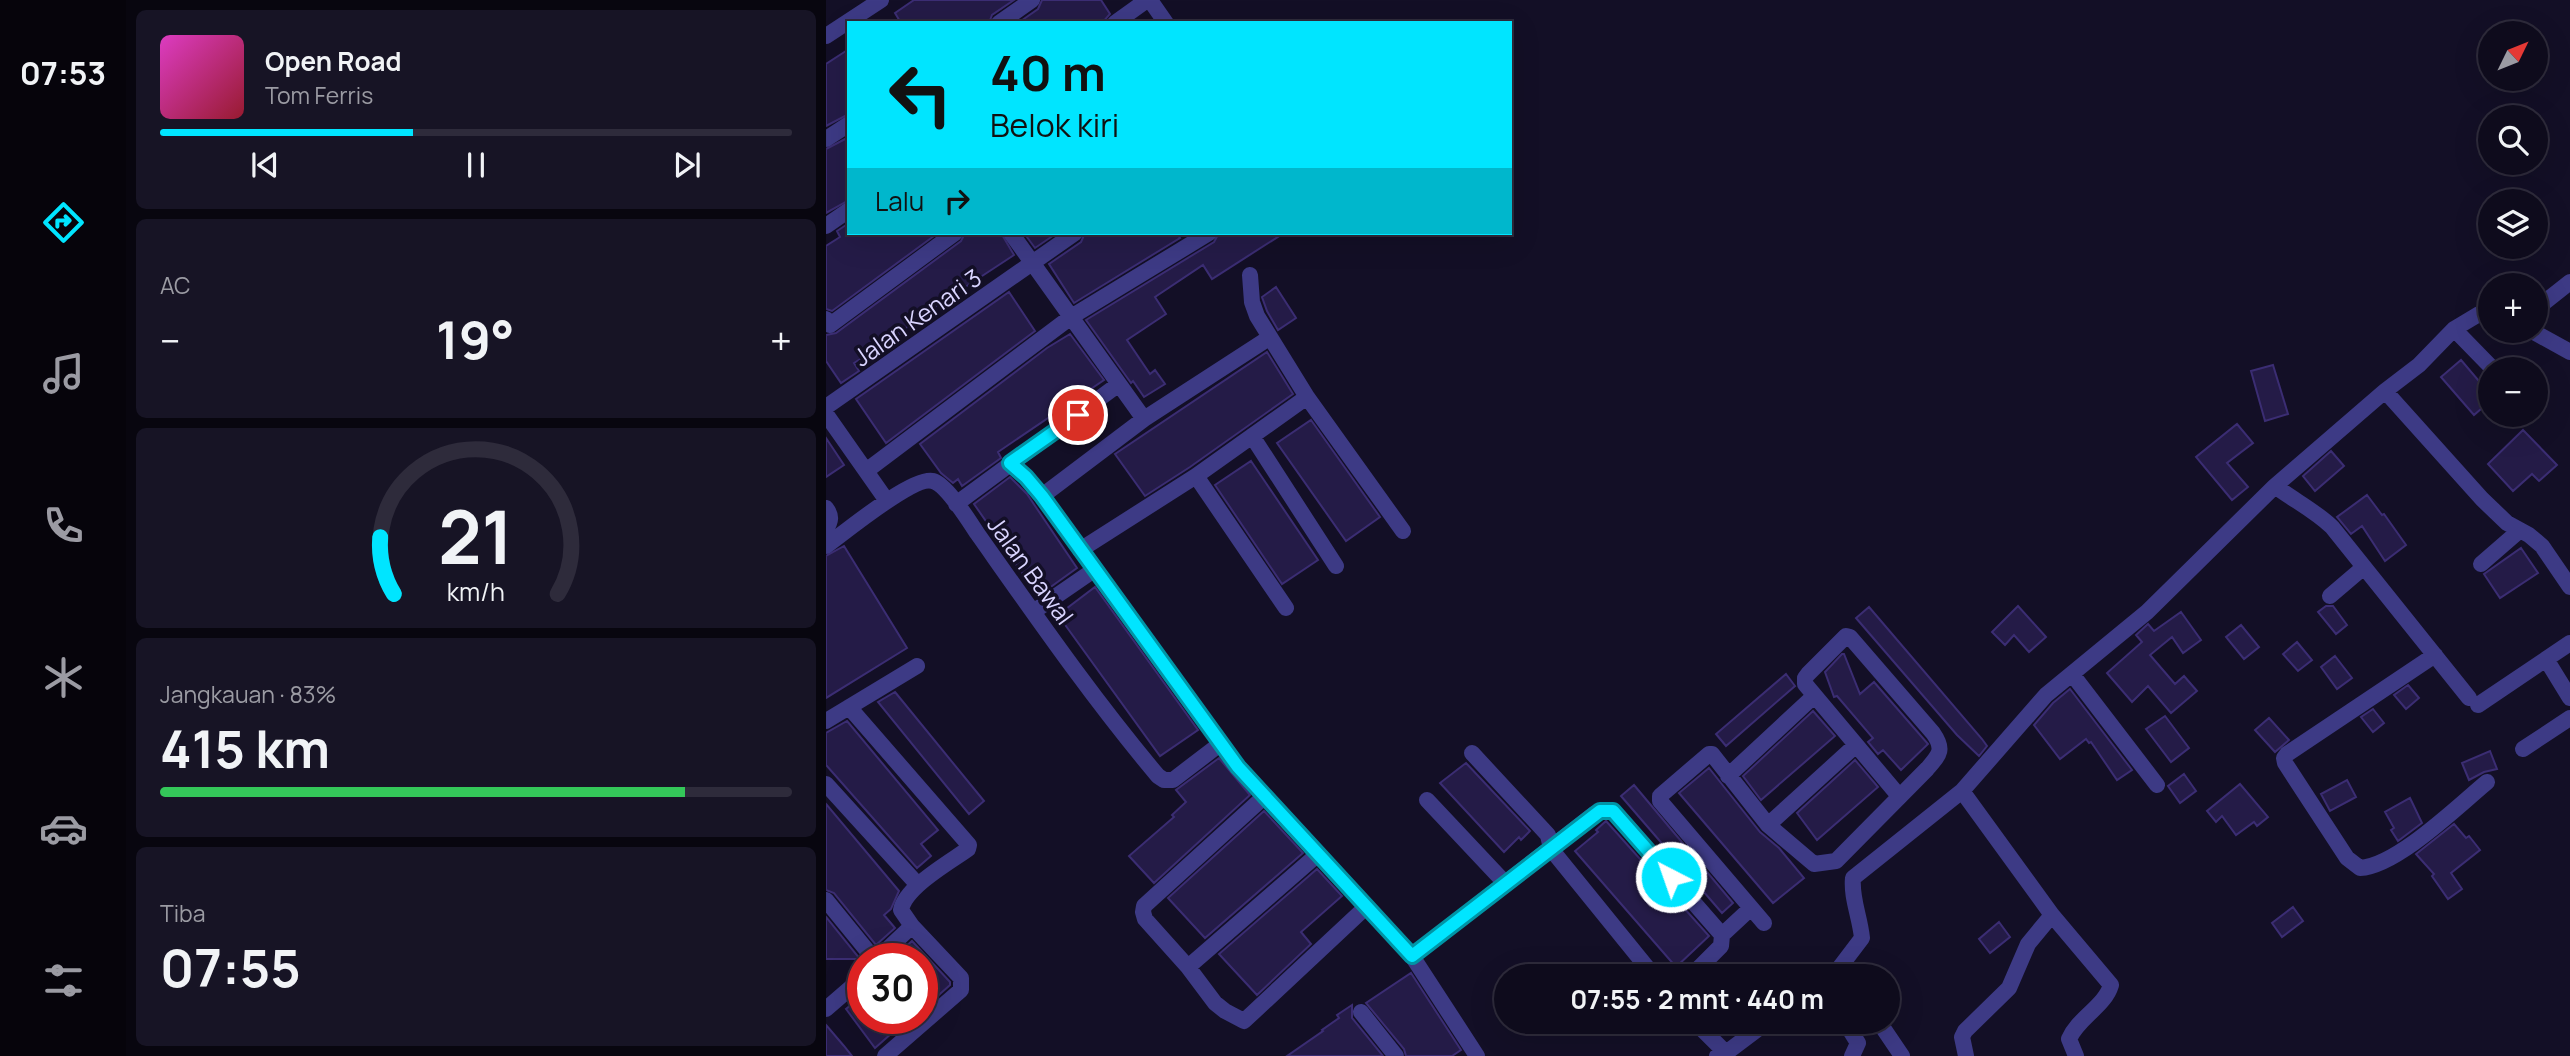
<!DOCTYPE html>
<html lang="id">
<head>
<meta charset="utf-8">
<style>
	:root { --surface:#0e0b1c; --page:#171425; --text:#f1f3f6; --muted:#9b9ba3; --line:#2e2b3b; --accent:#00e5ff }
	body { margin:0; font-family:Manrope,sans-serif; background:var(--page); color:var(--text); height:100vh; display:flex; flex-direction:column; font-size:26px; white-space:nowrap }
	* { box-sizing:border-box; margin:0 }
	p { font-size:23px; color:var(--muted) }
	.icon { flex:none; width:38px; height:38px; fill:none; stroke:currentColor; stroke-width:2; stroke-linecap:round; stroke-linejoin:round }
	.map { position:relative; flex:1; overflow:hidden }
	.sheet { display:flex; flex-direction:column; gap:10px; padding:10px; background:#08060f; width:700px }
	.sheet>* { flex:none }
	.hud { position:absolute; left:21px; top:21px; width:665px; height:214px; border-radius:0px; box-shadow:0 7px 28px #0002,0 0 0 2px var(--line); background:#00e5ff; color:#111; overflow:hidden }
	.needle { width:46px; rotate:47deg }
	.controls { position:absolute; left:1652px; top:21px; display:grid; gap:14px }
	.controls a { display:grid; place-items:center; width:70px; height:70px; border-radius:50%; background:var(--surface); box-shadow:0 7px 28px #0002,0 0 0 2px var(--line); font-size:35px }
	.speed { position:absolute; left:21px; top:943px; display:flex; gap:14px; font-size:35px; font-weight:700; text-align:center }
	.speed>* { display:grid; place-content:center; width:91px; height:91px; border-radius:50%; background:var(--surface); box-shadow:0 7px 28px #0002,0 0 0 2px var(--line); line-height:1 }
	.speed .limit { border:10px solid #d22; background:#fff; color:#111 }
	.pin { position:absolute; display:grid; place-items:center; width:60px; height:60px; color:#fff; margin:-30px; border:4px solid #fff; border-radius:50%; box-shadow:0 2px 7px #0007 }
	.me { position:absolute; width:77px; margin:-38px; rotate:319deg; stroke-linejoin:round; filter:drop-shadow(0 0 5px #0008) }
	.turn { display:flex; align-items:center; gap:24px; height:147px; padding:0 28px; font-size:32px }
	.turn .icon { width:91px; height:91px; stroke-width:2.5 }
	.turn b { display:block; font-size:49px; line-height:60px }
	.then { display:flex; align-items:center; height:66px; padding:0 28px; background:#0003; gap:14px; font-size:26px }
	.big { font-size:52px; font-weight:700; line-height:1.1 }
	.sheet .widget { flex:1; display:flex; flex-direction:column; justify-content:center; gap:10px; min-width:0; padding:0 24px; border-radius:10px; background:var(--page) }
	.sheet .dial { align-items:center; gap:0 }
	.dial svg { height:182px; overflow:visible; fill:none; stroke:var(--line); stroke-width:7; stroke-linecap:round; text-anchor:middle }
	.dial text { fill:var(--text); stroke:none }
	.song { display:flex; align-items:center; gap:21px }
	.cover { width:84px; height:84px; border-radius:10px; background:linear-gradient(135deg,hsl(310 70% 55%),hsl(350 70% 35%)) }
	.played { height:7px; border-radius:4px; background:linear-gradient(90deg,var(--accent) 40%,var(--line) 40%) }
	.keys { display:flex; justify-content:space-around; direction:ltr }
	.heat { display:flex; justify-content:space-between; align-items:center; font-size:38px; direction:ltr }
	.charge { height:10px; border-radius:5px; background:linear-gradient(90deg,#34c759 83%,var(--line) 0) }
	.trip { position:absolute; left:668px; top:964px; width:406px; height:70px; border-radius:35px; background:var(--surface); box-shadow:0 7px 28px #0002,0 0 0 2px var(--line); font-weight:700; line-height:70px; text-align:center }
	main { display:flex; flex:1; min-height:0 }
	.tab-bar { display:flex; flex-direction:column; width:126px; justify-content:space-around; align-items:center; background:#06040b; color:var(--muted) }
	.tab-bar .icon { width:49px; height:49px }
	.tab-bar .current { color:var(--accent) }
	.tab-bar b { font-size:32px; color:var(--text) }
	.map>svg:first-child { display:block }
	.building { fill:#241b47; stroke:#3b2d73; stroke-width:2 }
	.lines { fill:none; stroke-linecap:round; stroke-linejoin:round }
	.minor { stroke:#3d3a85; stroke-width:16 }
	.route-casing { stroke:#0095a6; stroke-width:18 }
	.route { stroke:#00e5ff; stroke-width:12 }
	.labels { text-anchor:middle; dominant-baseline:central; stroke-width:7; stroke-linejoin:round; paint-order:stroke }
	.street-label { font-size:24px; fill:#d9d4ff; stroke:#130f26 }
</style>
</head>
<body>
<main>
<nav class="tab-bar">
<b>07:53</b>
<svg class="icon current" aria-label="directions" viewBox="0 0 24 24"><path d="M12 3l9 9-9 9-9-9zM9 14v-3h6M13 9l2 2-2 2"/></svg>
<svg class="icon" aria-label="music" viewBox="0 0 24 24"><path d="M9 18V5l10-2v13"/><circle cx="6" cy="18" r="3"/><circle cx="16" cy="16" r="3"/></svg>
<svg class="icon" aria-label="phone" viewBox="0 0 24 24"><path d="M5 4h4l2 5-3 2q2 4 5 5l2-3 5 2v4C11 20 4 13 5 4z"/></svg>
<svg class="icon" aria-label="climate" viewBox="0 0 24 24"><path d="M12 3v18M4 7l16 10M4 17L20 7"/></svg>
<svg class="icon" aria-label="car" viewBox="0 0 24 24"><path d="M5 17H2v-5l4-1 3-4h7l3 4 3 1v5h-3M9 17h6M6 11h13"/><circle cx="7" cy="17" r="2"/><circle cx="17" cy="17" r="2"/></svg>
<svg class="icon" aria-label="filters" viewBox="0 0 24 24"><path d="M4 7h16M4 17h16"/><circle cx="9" cy="7" r="2"/><circle cx="15" cy="17" r="2"/></svg>
</nav>
<section class="sheet">
<div class="widget">
<div class="song"><i class="cover"></i><div><b>Open Road</b><p>Tom Ferris</p></div></div>
<div class="played"></div>
<div class="keys"><svg class="icon" aria-label="previous" viewBox="0 0 24 24"><path d="M18 5L8 12l10 7zM5 5v14"/></svg><svg class="icon" aria-label="pause" viewBox="0 0 24 24"><path d="M8 5v14M16 5v14"/></svg><svg class="icon" aria-label="next" viewBox="0 0 24 24"><path d="M6 5l10 7-10 7zM19 5v14"/></svg></div>
</div>
<div class="widget"><p>AC</p>
<div class="heat"><a>−</a><b class="big">19°</b><a>+</a></div>
</div>
<div class="widget dial"><svg viewBox="0 0 100 80">
<path d="M14 69A42 42 0 1 1 86 69"/>
<path d="M14 69A42 42 0 0 1 8 44" stroke="#00e5ff"/>
<text x="50" y="56" font-size="32" font-weight="700">21</text>
<text x="50" y="72" font-size="11">km/h</text>
</svg></div>
<div class="widget"><p>Jangkauan · 83%</p><b class="big">415 km</b><div class="charge"></div></div>
<div class="widget"><p>Tiba</p><b class="big">07:55</b></div>
</section>
<div class="map">
<svg width="1744" height="1056" viewBox="0 0 1744 1056">
	<rect width="100%" height="100%" fill="#130f26"/>
	<path class="building" d="M 88,0 L 188,0 L 166,15 L 163,23 L 75,23 L 69,13 Z
		M 216,0 L 275,0 L 284,14 L 276,23 L 192,23 L 212,9 Z
		M 23,49 L 23,114 L 0,126 L 0,64 Z
		M 23,137 L 23,200 L 0,213 L 0,149 Z
		M 23,223 L 23,233 L 112,233 L 6,311 L 0,309 L 0,246 L 14,237 L 11,231 Z
		M 139,233 L 175,233 L 188,255 L 118,301 L 73,333 L 74,334 L 28,363 L 33,371 L 15,383 L 0,361 L 0,335 L 10,333 L 135,241 Z
		M 198,233 L 231,233 L 209,248 Z
		M 259,233 L 350,233 L 354,238 L 248,303 L 223,264 L 255,242 Z
		M 393,233 L 458,233 L 386,279 L 377,265 L 329,297 L 340,314 L 301,340 L 324,374 L 329,370 L 339,384 L 318,397 L 307,381 L 305,383 L 260,320 L 388,242 Z
		M 450,287 L 470,318 L 452,330 L 441,311 L 436,297 Z
		M 183,292 L 209,331 L 60,443 L 30,399 Z
		M 244,334 L 278,380 L 172,452 L 175,458 L 136,486 L 132,479 L 127,483 L 115,473 L 94,444 L 221,348 Z
		M 441,352 L 467,394 L 364,467 L 319,496 L 289,454 Z
		M 1635,360 L 1664,394 L 1664,401 L 1648,415 L 1615,377 Z
		M 1447,365 L 1462,414 L 1439,421 L 1425,371 Z
		M 485,420 L 554,517 L 520,541 L 451,443 Z
		M 1411,424 L 1427,443 L 1401,463 L 1422,487 L 1406,500 L 1370,457 Z
		M 1697,430 L 1731,465 L 1713,481 L 1706,474 L 1687,491 L 1662,464 Z
		M 0,438 L 18,465 L 0,477 Z
		M 1505,451 L 1518,466 L 1489,491 L 1477,476 Z
		M 425,461 L 492,560 L 456,584 L 389,485 Z
		M 184,477 L 201,494 L 251,568 L 212,596 L 148,504 Z
		M 1541,495 L 1556,515 L 1558,514 L 1580,545 L 1559,561 L 1536,526 L 1525,534 L 1511,517 Z
		M 18,546 L 81,648 L 0,698 L 0,556 Z
		M 1695,548 L 1712,573 L 1674,598 L 1658,574 Z
		M 269,587 L 372,730 L 334,756 L 232,615 Z
		M 1192,606 L 1220,637 L 1203,652 L 1188,635 L 1179,645 L 1166,632 Z
		M 1500,606 L 1507,606 L 1521,625 L 1510,634 L 1492,612 Z
		M 1043,607 L 1156,739 L 1161,746 L 1153,756 L 1131,735 L 1030,618 Z
		M 1355,612 L 1375,640 L 1357,653 L 1346,637 L 1324,655 L 1349,684 L 1358,676 L 1371,691 L 1345,713 L 1322,686 L 1306,702 L 1281,673 L 1316,642 L 1310,635 L 1322,624 L 1328,631 Z
		M 1415,625 L 1433,647 L 1418,659 L 1400,637 Z
		M 1471,642 L 1486,660 L 1472,671 L 1457,654 Z
		M 1016,654 L 1018,654 L 1034,694 L 1048,682 L 1102,744 L 1075,770 L 1057,750 L 1052,754 L 1042,742 L 1047,738 L 1011,696 L 1008,697 L 999,672 Z
		M 1509,656 L 1526,678 L 1511,689 L 1495,667 Z
		M 960,674 L 969,686 L 900,746 L 890,734 Z
		M 1582,685 L 1593,698 L 1580,709 L 1568,695 Z
		M 1244,689 L 1306,770 L 1291,780 L 1265,742 L 1263,743 L 1260,739 L 1234,759 L 1208,725 L 1227,703 Z
		M 69,692 L 158,801 L 143,814 L 52,702 Z
		M 1547,709 L 1558,723 L 1547,732 L 1535,717 Z
		M 987,711 L 1009,736 L 935,800 L 917,776 Z
		M 1339,716 L 1363,748 L 1345,762 L 1320,729 Z
		M 1443,718 L 1463,740 L 1449,752 L 1429,730 Z
		M 21,721 L 112,830 L 95,844 L 105,856 L 91,868 L 0,765 L 0,733 Z
		M 1664,751 L 1671,769 L 1658,772 L 1643,780 L 1636,763 Z
		M 393,758 L 424,795 L 328,883 L 303,856 L 348,817 L 346,815 L 360,802 L 350,790 Z
		M 1029,760 L 1052,787 L 991,840 L 971,813 Z
		M 640,763 L 704,831 L 695,840 L 693,837 L 678,852 L 614,783 Z
		M 883,768 L 934,832 L 953,848 L 978,878 L 947,903 L 853,793 Z
		M 1358,774 L 1370,791 L 1354,803 L 1342,786 Z
		M 1521,780 L 1530,797 L 1504,811 L 1495,794 Z
		M 1414,784 L 1442,817 L 1431,826 L 1428,822 L 1410,835 L 1396,816 L 1390,822 L 1381,811 Z
		M 808,785 L 907,903 L 896,913 L 795,796 Z
		M 1584,798 L 1596,823 L 1572,841 L 1565,830 L 1568,828 L 1559,812 Z
		M 0,804 L 73,891 L 65,909 L 58,915 L 69,928 L 50,945 L 8,893 L 0,890 Z
		M 438,811 L 477,853 L 379,938 L 342,898 Z
		M 780,821 L 883,936 L 850,967 L 749,851 L 772,832 L 770,830 Z
		M 1628,824 L 1640,838 L 1643,836 L 1654,850 L 1625,873 L 1636,889 L 1622,899 L 1606,876 L 1608,874 L 1590,854 Z
		M 491,869 L 516,896 L 475,932 L 485,944 L 431,995 L 393,954 Z
		M 1467,907 L 1477,921 L 1456,937 L 1446,923 Z
		M 0,917 L 34,959 L 0,959 Z
		M 1173,922 L 1184,937 L 1164,953 L 1153,939 Z
		M 86,941 L 124,982 L 124,985 L 96,1010 L 96,959 L 66,959 Z
		M 585,973 L 635,1050 L 626,1056 L 580,1056 L 578,1049 L 540,1003 Z
		M 37,995 L 37,1018 L 83,1018 L 49,1048 L 20,1009 Z
		M 526,1005 L 526,1018 L 557,1056 L 461,1056 L 497,1031 L 496,1030 L 513,1018 L 511,1015 Z
		M 0,1025 L 18,1046 L 26,1056 L 0,1056 Z"/>
	<g class="lines">
		<path class="minor" d="M 173,23 L 206,0
			M 289,23 L 321,0 L 326,3 L 340,23
			M 0,36 L 55,0
			M 0,139 L 23,124
			M 0,226 L 23,210
			M 185,233 L 318,419
			M 424,275 L 426,302 L 431,316 L 481,397 L 370,476 L 460,608
			M 1710,309 L 1744,282
			M 0,319 L 4,325 L 129,233
			M 1628,329 L 1667,369
			M 1706,331 L 1744,352
			M 1559,391 L 1656,499 L 1681,523 L 1703,535 L 1716,546 L 1744,587
			M 481,397 L 577,531
			M 0,407 L 249,233
			M 0,414 L 61,501
			M 426,436 L 510,566
			M 184,463 L 200,477 L 216,496 L 412,767 L 586,956 L 651,1056
			M 40,471 L 245,317 L 383,233
			M 1449,486 C 1469,501 1488,510 1506,527 L 1643,698
			M 216,496 L 318,419 L 443,338
			M 130,504 L 293,384
			M 0,508 C 6,516 5,521 0,529
			M 0,546 C 18,533 88,475 107,481 C 121,485 143,521 151,533 C 209,615 267,699 332,776 L 338,780 L 347,780 L 394,744
			M 254,550 L 370,476
			M 1655,564 L 1693,531
			M 1504,596 L 1538,567
			M 207,612 L 268,570
			M 1609,655 L 1461,754 L 1458,758 L 1459,763 L 1521,858 L 1534,868 C 1571,866 1632,806 1661,782
			M 1720,659 L 1744,698
			M 1246,674 L 1331,785
			M 1652,705 L 1744,643
			M 23,707 L 143,845 L 142,849 C 124,862 79,887 75,910 L 86,926 L 135,978 L 135,990 L 59,1056
			M 0,721 L 91,666
			M 1697,749 L 1744,718
			M 646,753 L 722,835 L 725,849 L 828,976
			M 902,776 L 988,696
			M 0,784 L 92,885
			M 1136,791 L 1226,915 L 1285,985 C 1279,1006 1252,1018 1243,1039 L 1250,1056
			M 439,796 L 318,906 L 317,912 L 319,919 L 362,967 L 389,1003 L 399,1011 L 418,1021 L 540,907
			M 601,800 L 680,884
			M 942,825 L 1030,745
			M 0,900 L 48,959
			M 938,923 L 834,801 L 834,796 L 883,754 L 886,754 L 942,825 L 988,864 L 1010,861 L 1101,769 C 1113,755 1119,750 1107,733 L 1024,637 L 1020,636 L 982,674 L 979,678 L 979,684 L 1073,796
			M 896,935 L 925,908
			M 586,956 L 768,814 C 779,808 785,809 794,818 L 896,935 L 895,946 L 865,976
			M 51,959 L 86,926
			M 362,967 L 491,855
			M 1001,976 L 1014,967 L 1036,938 C 1034,917 1025,898 1027,878 L 1136,791 L 1220,695 L 1321,612 L 1449,486 L 1559,391 L 1593,365 L 1628,329 L 1653,314 L 1664,312
			M 0,1009 L 37,977
			M 535,1012 L 570,1056
			M 869,1022 L 900,1053
			M 1019,1022 L 1032,1043 L 1026,1056
			M 1053,1022 L 1076,1056
			M 891,1056 L 900,1053 L 941,1022
			M 1140,1056 L 1136,1037 L 1139,1031 L 1183,988 L 1202,944 L 1226,915"/>
	</g>
	<g class="lines">
		<defs>
			<path id="route" d="M 252,415 L 184,463 L 200,477 L 216,496 L 412,767 L 586,956 L 774,811 L 787,811 L 845,877"/>
		</defs>
		<use href="#route" class="route-casing"/>
		<use href="#route" class="route"/>
	</g>
	<g class="labels">
		<g class="street-label">
			<text transform="translate(91 317) rotate(-35)">Jalan Kenari 3</text>
			<text transform="translate(205 570) rotate(54)">Jalan Bawal</text>
		</g>
	</g>
</svg>
<div class="controls">
<a><svg class="needle" viewBox="-14 -14 28 28"><path d="M0-13l5 13h-10z" fill="#e53935"/><path d="M0 13l5-13h-10z" fill="#9b9ba3"/></svg></a>
<a><svg class="icon" aria-label="search" viewBox="0 0 24 24"><circle cx="10" cy="10" r="6"/><path d="M15 15l6 6"/></svg></a>
<a><svg class="icon" aria-label="layers" viewBox="0 0 24 24"><path d="M12 4l9 5-9 5-9-5zM3 14l9 5 9-5"/></svg></a>
<a>+</a>
<a>−</a>
</div>
<div class="speed"><div class="limit">30</div></div>
<div class="pin" style="left:252px;top:415px;background:#d93025"><svg class="icon" aria-label="arrive" viewBox="0 0 24 24"><path d="M6 21V4h12l-3 4 3 4H6"/></svg></div>
<svg class="me" style="left:845px;top:877px" viewBox="-20 -20 40 40"><circle r="17" fill="#00e5ff" stroke="#fff" stroke-width="3"/><path d="M0-11L8 9 0 5-8 9z" fill="#fff"/></svg>
<div class="trip">07:55 · 2 mnt · 440 m</div>
<div class="hud">
<div class="turn"><svg class="icon" aria-label="left" viewBox="0 0 24 24"><path d="M17 20v-9H6M10 6l-5 5 5 5"/></svg><div><b>40 m</b>Belok kiri</div></div>
<div class="then">Lalu<svg class="icon" aria-label="right" viewBox="0 0 24 24"><path d="M7 20v-9h11M14 6l5 5-5 5"/></svg></div>
</div>
</div>
</main>
</body>
</html>
